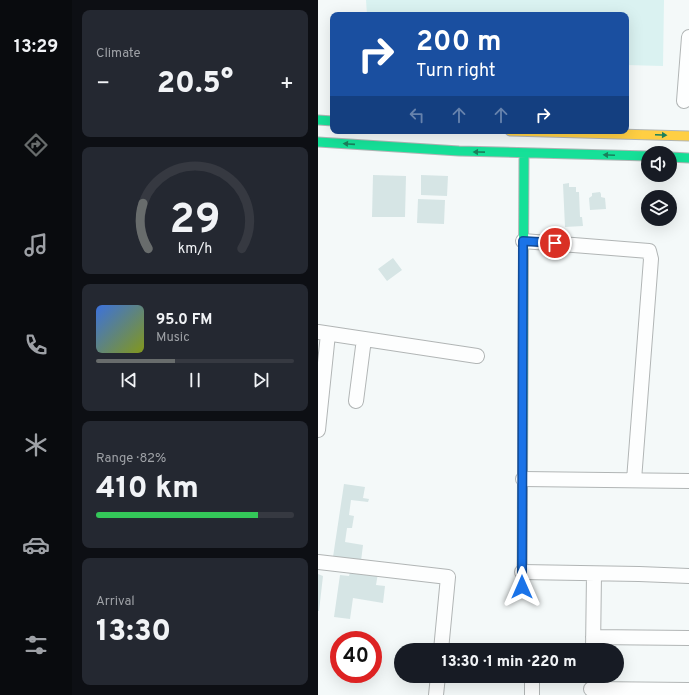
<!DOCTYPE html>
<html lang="en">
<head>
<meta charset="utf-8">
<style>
	:root { --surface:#171b24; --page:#242831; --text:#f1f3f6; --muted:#9ea1a6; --line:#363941; --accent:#686c6c }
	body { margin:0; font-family:Overpass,sans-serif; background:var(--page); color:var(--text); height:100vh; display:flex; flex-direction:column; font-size:15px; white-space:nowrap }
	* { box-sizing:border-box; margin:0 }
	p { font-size:13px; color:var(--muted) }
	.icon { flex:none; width:22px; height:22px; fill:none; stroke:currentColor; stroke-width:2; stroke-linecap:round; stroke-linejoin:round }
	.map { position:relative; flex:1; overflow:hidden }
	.drawer { display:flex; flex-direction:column; gap:10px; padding:10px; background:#0d0f14; width:246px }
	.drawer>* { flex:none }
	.top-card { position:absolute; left:12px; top:12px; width:299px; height:122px; border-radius:8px; box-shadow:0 4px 16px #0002; background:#1a4fa0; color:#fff; overflow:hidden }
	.tools { position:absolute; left:323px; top:146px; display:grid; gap:8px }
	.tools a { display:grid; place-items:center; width:36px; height:36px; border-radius:50%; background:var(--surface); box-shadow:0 4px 16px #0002; font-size:20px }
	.speed { position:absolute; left:12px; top:631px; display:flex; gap:8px; font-size:20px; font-weight:700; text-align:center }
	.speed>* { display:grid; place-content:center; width:52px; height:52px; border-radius:50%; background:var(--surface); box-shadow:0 4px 16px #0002; line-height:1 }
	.speed .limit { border:6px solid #d22; background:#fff; color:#111 }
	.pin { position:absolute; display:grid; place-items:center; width:34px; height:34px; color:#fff; margin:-17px; border:2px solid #fff; border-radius:50%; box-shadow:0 1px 4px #0007 }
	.me { position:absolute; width:44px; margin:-22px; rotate:0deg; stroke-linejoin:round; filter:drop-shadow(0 0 3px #0008) }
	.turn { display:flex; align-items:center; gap:14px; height:84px; padding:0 20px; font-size:18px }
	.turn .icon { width:52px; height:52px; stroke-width:2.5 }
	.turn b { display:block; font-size:28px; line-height:34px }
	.lanes { display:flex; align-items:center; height:38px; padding:0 20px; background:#0003; justify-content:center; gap:20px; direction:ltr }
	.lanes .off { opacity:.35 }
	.big { font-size:30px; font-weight:800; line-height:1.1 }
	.drawer .widget { flex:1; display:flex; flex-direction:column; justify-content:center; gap:6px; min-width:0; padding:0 14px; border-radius:8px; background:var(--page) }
	.drawer .dial { align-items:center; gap:0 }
	.dial svg { height:104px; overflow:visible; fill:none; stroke:var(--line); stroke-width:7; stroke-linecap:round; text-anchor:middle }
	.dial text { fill:var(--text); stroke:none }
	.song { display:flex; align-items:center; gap:12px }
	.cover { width:48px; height:48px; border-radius:6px; background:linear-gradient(135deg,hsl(220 70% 55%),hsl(70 70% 35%)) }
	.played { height:4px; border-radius:2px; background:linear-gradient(90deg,var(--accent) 40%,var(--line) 40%) }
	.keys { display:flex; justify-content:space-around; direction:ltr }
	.heat { display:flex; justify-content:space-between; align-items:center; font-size:22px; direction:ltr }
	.charge { height:6px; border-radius:3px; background:linear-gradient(90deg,#34c759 82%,var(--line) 0) }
	.trip { position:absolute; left:76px; top:643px; width:230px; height:40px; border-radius:20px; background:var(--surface); box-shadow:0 4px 16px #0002; font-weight:800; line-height:40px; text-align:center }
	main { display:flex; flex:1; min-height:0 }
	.tabs { display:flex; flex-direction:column; width:72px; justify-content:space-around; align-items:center; background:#090b0e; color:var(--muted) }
	.tabs .icon { width:28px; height:28px }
	.tabs .current { color:var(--accent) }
	.tabs b { font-size:18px; color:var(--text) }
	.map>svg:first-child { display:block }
	.green { fill:#daf2f1 }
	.building { fill:#d6e5e5 }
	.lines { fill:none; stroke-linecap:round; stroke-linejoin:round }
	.street-casing { stroke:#b1b5b5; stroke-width:16 }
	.fast-casing { stroke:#b1b5b5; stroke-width:11 }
	.slow-casing { stroke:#b1b5b5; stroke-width:11 }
	.street { stroke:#fdfefe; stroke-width:14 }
	.fast { stroke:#16e098; stroke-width:9 }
	.slow { stroke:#ffcf43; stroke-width:9 }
	.oneway { fill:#1a805c }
	.route-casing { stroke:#114b97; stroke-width:10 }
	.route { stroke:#1a73e8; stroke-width:7 }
</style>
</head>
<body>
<main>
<nav class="tabs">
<b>13:29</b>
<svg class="icon current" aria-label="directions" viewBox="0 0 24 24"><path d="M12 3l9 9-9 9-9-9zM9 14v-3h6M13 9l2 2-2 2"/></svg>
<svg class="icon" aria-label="music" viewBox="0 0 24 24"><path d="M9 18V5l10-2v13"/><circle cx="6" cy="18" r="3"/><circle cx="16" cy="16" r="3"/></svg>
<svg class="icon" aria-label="phone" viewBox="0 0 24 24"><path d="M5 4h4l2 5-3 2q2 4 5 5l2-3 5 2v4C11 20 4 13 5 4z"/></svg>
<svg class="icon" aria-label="climate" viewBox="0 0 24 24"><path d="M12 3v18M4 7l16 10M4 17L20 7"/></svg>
<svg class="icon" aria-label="car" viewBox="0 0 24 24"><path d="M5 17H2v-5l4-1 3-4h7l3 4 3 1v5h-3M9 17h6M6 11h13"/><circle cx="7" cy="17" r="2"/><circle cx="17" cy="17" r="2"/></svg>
<svg class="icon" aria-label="filters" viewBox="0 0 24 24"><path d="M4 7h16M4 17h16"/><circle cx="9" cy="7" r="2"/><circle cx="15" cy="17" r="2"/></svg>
</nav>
<section class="drawer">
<div class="widget"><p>Climate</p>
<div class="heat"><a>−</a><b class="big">20.5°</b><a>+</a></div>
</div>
<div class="widget dial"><svg viewBox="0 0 100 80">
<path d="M14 69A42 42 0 1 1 86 69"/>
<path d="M14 69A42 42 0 0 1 10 34" stroke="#686c6c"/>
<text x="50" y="56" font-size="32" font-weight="700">29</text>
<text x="50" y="72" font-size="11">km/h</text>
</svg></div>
<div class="widget">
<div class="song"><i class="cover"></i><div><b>95.0 FM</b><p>Music</p></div></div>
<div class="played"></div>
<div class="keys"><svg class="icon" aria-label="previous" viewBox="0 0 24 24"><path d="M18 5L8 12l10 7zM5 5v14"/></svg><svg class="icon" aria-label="pause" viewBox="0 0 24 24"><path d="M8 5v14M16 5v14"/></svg><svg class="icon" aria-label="next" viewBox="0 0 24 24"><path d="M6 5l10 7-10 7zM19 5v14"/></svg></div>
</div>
<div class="widget"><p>Range · 82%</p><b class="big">410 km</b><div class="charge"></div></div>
<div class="widget"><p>Arrival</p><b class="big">13:30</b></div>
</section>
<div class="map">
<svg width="371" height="695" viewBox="0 0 371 695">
	<rect width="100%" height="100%" fill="#f4f9f9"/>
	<path class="green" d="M 48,0 L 346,0 L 345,66 L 308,65 L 308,15 L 49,15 Z"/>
	<path class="building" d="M 55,175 L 88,176 L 87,217 L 54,217 Z
		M 103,175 L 130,176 L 129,196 L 103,195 Z
		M 251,183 L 251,187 L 258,187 L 258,192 L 261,192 L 262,217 L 264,217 L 265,226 L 247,227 L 245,184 Z
		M 282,192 L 283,194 L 283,197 L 287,198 L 288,209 L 272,210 L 271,198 L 274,196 L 274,193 Z
		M 100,199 L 127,200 L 126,224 L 99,223 Z
		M 75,258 L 84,270 L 69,281 L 60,269 Z
		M 26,484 L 47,487 L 45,498 L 51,499 L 50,502 L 33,500 L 31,515 L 36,516 L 34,528 L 29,528 L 27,542 L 45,545 L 43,561 L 15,557 Z
		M 33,569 L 60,573 L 58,585 L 67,586 L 65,603 L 35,598 L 32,619 L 16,617 L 22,575 L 31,576 Z
		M 0,574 L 5,576 L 1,611 L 0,611 Z"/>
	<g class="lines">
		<defs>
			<path id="street" d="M 366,101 L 371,37
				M 205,241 L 331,251 L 333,259 L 316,480
				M 0,332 L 159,356
				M 38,401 L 46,339
				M 0,430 L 10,334
				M 205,479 L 371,481
				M 0,562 L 130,577 L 123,650
				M 204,572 L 321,574 L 371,576
				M 275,637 L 371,638
				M 275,650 L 276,574
				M 214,676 L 214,695
				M 273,689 L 371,690
				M 118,695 L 120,676"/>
			<path id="fast" d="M 0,120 L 15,121
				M 0,142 L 141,151 L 330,156
				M 352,157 L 371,158
				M 204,587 L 206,153"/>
			<path id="slow" d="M 192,131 L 371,136"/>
		</defs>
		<use href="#street" class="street-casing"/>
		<use href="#fast" class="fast-casing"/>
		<use href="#slow" class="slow-casing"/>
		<use href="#street" class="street"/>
		<use href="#fast" class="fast"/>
		<use href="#slow" class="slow"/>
	</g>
	<defs><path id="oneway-solid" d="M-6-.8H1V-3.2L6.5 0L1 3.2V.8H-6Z"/></defs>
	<g class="oneway">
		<use href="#oneway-solid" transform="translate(343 135) rotate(2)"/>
		<use href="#oneway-solid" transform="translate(31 144) rotate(-176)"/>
		<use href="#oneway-solid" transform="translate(161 152) rotate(-179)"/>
		<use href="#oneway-solid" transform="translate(291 155) rotate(-178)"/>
	</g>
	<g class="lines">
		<defs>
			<path id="route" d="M 204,587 L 205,241 L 237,243"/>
		</defs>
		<use href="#route" class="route-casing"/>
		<use href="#route" class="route"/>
	</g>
</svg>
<div class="tools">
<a><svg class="icon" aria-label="sound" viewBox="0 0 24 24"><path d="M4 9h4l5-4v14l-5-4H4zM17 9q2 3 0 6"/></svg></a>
<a><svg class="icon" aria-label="layers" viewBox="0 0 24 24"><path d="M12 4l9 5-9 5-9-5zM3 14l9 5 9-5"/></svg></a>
</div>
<div class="speed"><div class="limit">40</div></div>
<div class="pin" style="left:237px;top:243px;background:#d93025"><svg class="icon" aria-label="arrive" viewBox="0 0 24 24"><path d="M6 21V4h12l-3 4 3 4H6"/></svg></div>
<svg class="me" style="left:204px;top:587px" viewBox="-20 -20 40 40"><path d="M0-17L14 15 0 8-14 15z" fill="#1a73e8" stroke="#fff" stroke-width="4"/></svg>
<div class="trip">13:30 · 1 min · 220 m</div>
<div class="top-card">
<div class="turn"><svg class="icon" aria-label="right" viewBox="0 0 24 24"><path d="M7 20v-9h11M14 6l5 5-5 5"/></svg><div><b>200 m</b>Turn right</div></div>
<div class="lanes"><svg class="icon off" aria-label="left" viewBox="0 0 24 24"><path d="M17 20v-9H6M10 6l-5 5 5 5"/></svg><svg class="icon off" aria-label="ahead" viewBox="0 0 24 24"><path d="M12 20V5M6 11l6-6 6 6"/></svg><svg class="icon off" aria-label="ahead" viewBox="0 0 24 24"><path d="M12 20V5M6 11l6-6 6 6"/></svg><svg class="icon" aria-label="right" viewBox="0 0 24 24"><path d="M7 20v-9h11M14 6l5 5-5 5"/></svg></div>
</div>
</div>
</main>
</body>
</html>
